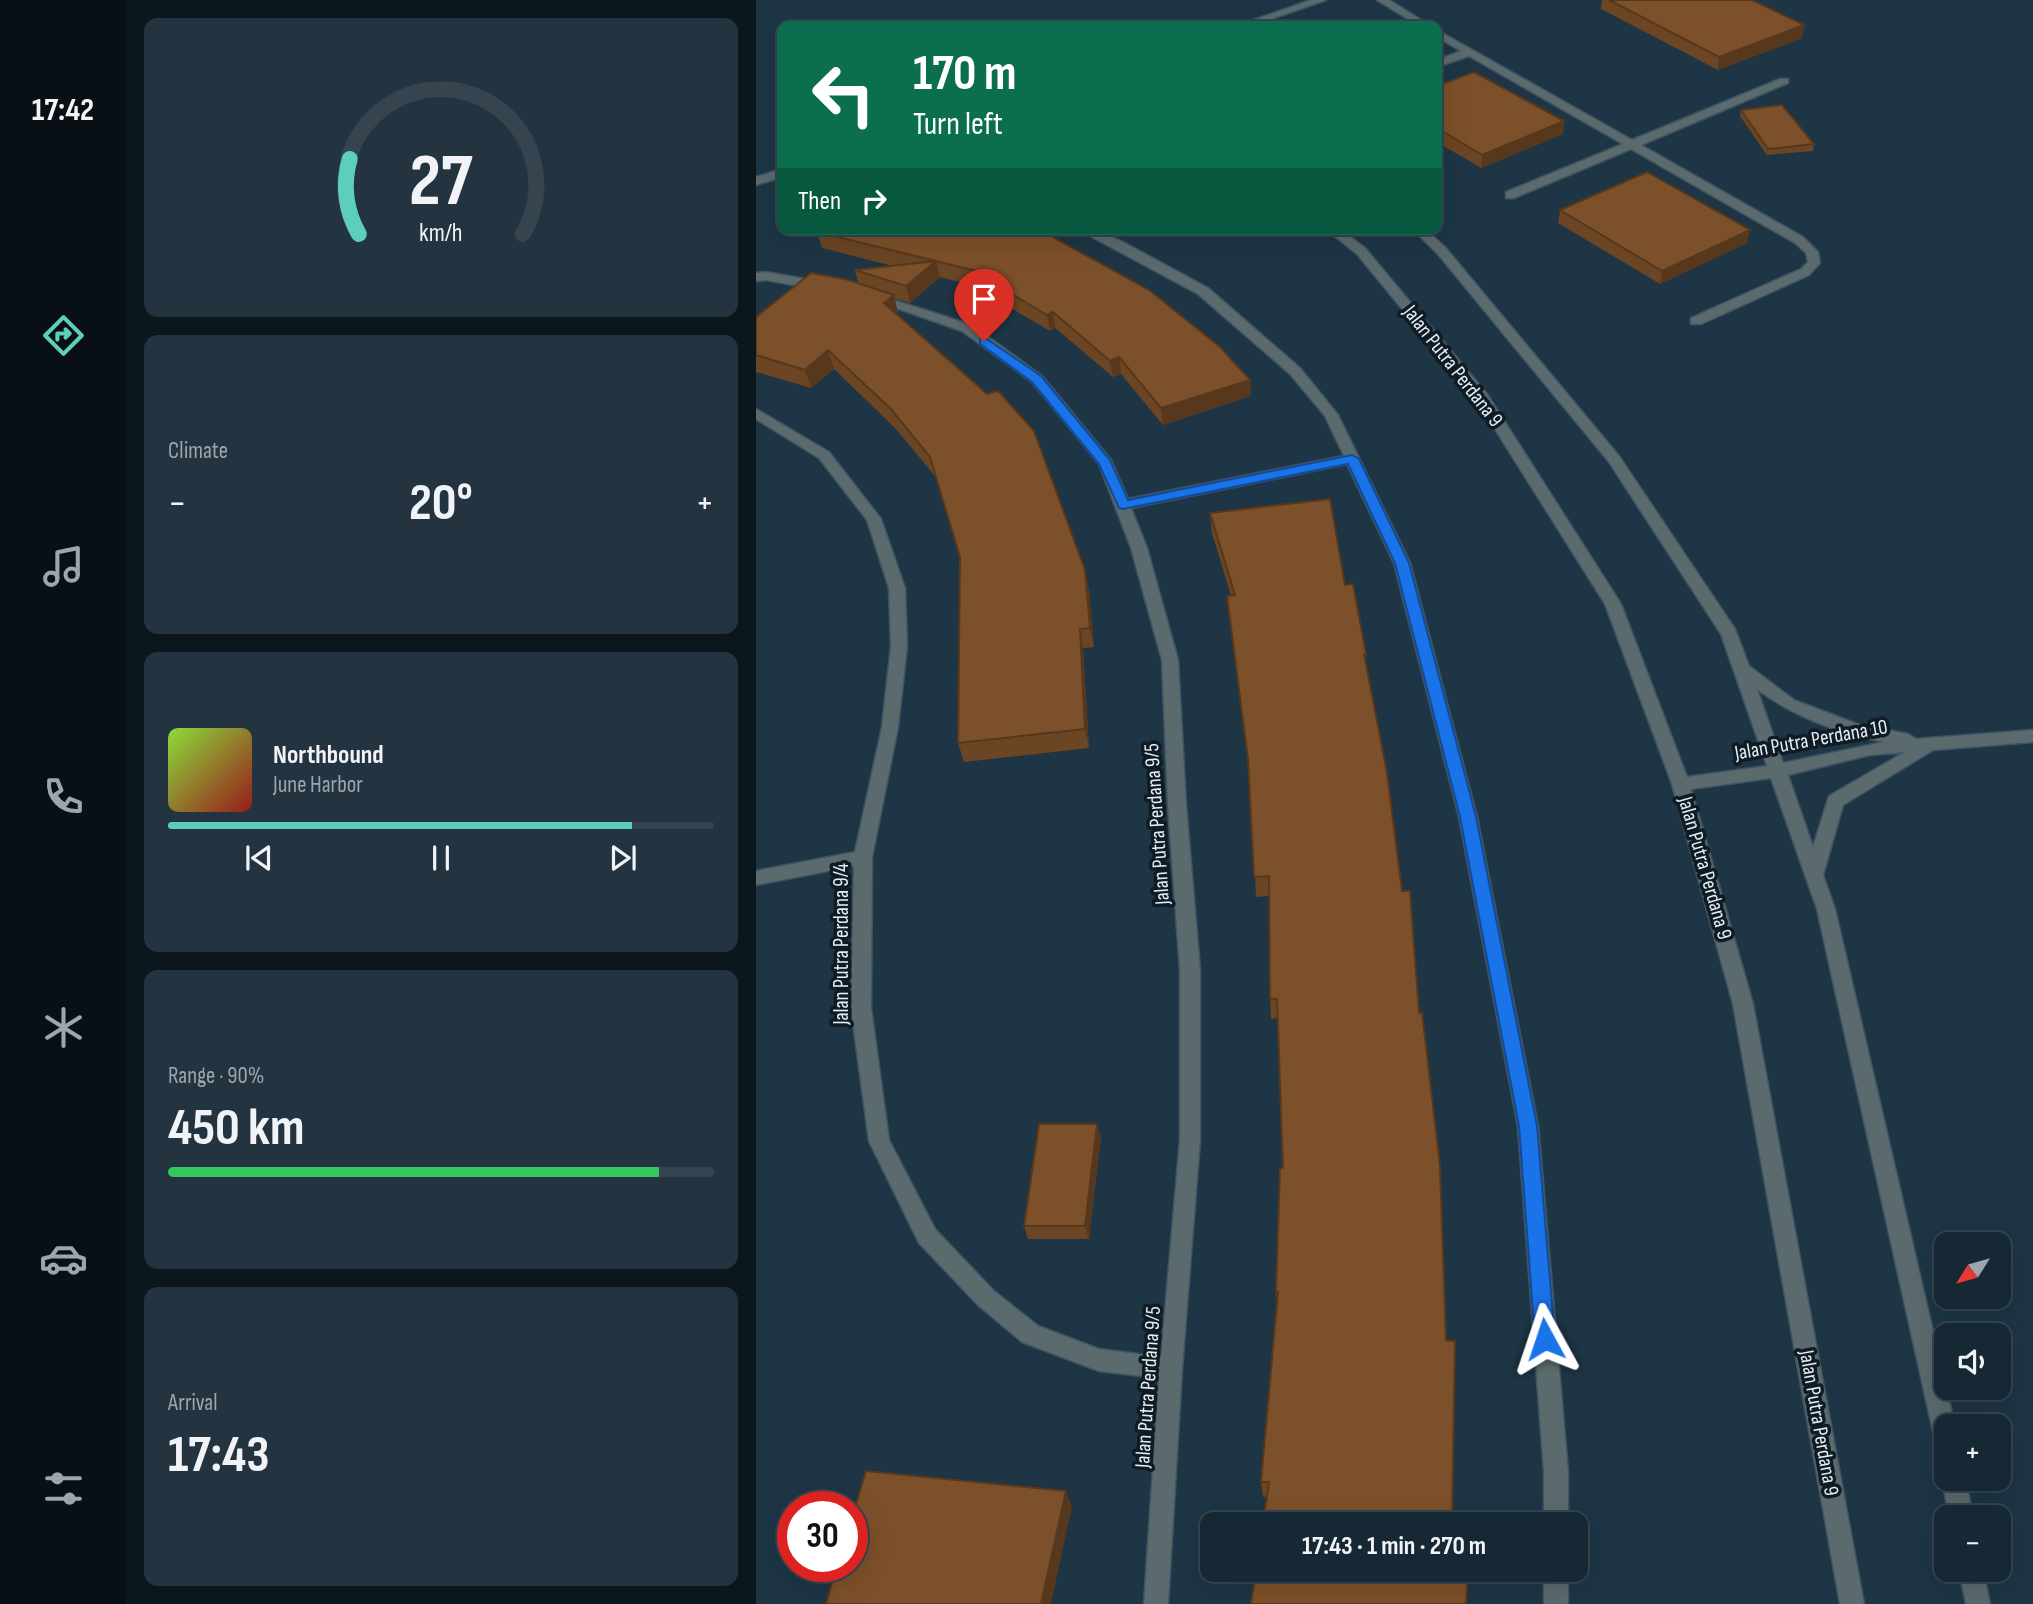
<!DOCTYPE html>
<html lang="en">
<head>
<meta charset="utf-8">
<style>
	:root { --surface:#162834; --page:#233440; --text:#f1f3f6; --muted:#9ea6ac; --line:#35444f; --accent:#5dceb9 }
	body { margin:0; font-family:"Sofia Sans Condensed",sans-serif; background:var(--page); color:var(--text); height:100vh; display:flex; flex-direction:column; font-size:26px; white-space:nowrap }
	* { box-sizing:border-box; margin:0 }
	p { font-size:23px; color:var(--muted) }
	.icon { flex:none; width:38px; height:38px; fill:none; stroke:currentColor; stroke-width:2; stroke-linecap:round; stroke-linejoin:round }
	.map { position:relative; flex:1; overflow:hidden }
	.details { display:flex; flex-direction:column; gap:18px; padding:18px; background:#0c161d; width:630px }
	.details>* { flex:none }
	.hud { position:absolute; left:21px; top:21px; width:665px; height:214px; border-radius:14px; box-shadow:0 7px 28px #0002,0 0 0 2px var(--line); background:#0b6e4f; color:#fff; overflow:hidden }
	.needle { width:46px; rotate:233deg }
	.tools { position:absolute; left:1178px; top:1232px; display:grid; gap:14px }
	.tools a { display:grid; place-items:center; width:77px; height:77px; border-radius:14px; background:var(--surface); box-shadow:0 7px 28px #0002,0 0 0 2px var(--line); font-size:35px }
	.speed { position:absolute; left:21px; top:1491px; display:flex; gap:14px; font-size:35px; font-weight:700; text-align:center }
	.speed>* { display:grid; place-content:center; width:91px; height:91px; border-radius:50%; background:var(--surface); box-shadow:0 7px 28px #0002,0 0 0 2px var(--line); line-height:1 }
	.speed .limit { border:10px solid #d22; background:#fff; color:#111 }
	.pin { position:absolute; display:grid; place-items:center; width:60px; height:60px; color:#fff; margin:-72px -30px; border-radius:50% 50% 50% 0; rotate:-45deg; box-shadow:0 0 7px #0007 }
	.pin .icon { rotate:45deg }
	.me { position:absolute; width:77px; margin:-38px; rotate:355deg; stroke-linejoin:round; filter:drop-shadow(0 0 5px #0008) }
	.turn { display:flex; align-items:center; gap:24px; height:147px; padding:0 21px; font-size:32px }
	.turn .icon { width:91px; height:91px; stroke-width:2.5 }
	.turn b { display:block; font-size:49px; line-height:60px }
	.then { display:flex; align-items:center; height:66px; padding:0 21px; background:#0003; gap:14px; font-size:26px }
	.big { font-size:52px; font-weight:700; line-height:1.1 }
	.details .card { flex:1; display:flex; flex-direction:column; justify-content:center; gap:10px; min-width:0; padding:0 24px; border-radius:14px; background:var(--page) }
	.details .dial { align-items:center; gap:0 }
	.dial svg { height:182px; overflow:visible; fill:none; stroke:var(--line); stroke-width:7; stroke-linecap:round; text-anchor:middle }
	.dial text { fill:var(--text); stroke:none }
	.song { display:flex; align-items:center; gap:21px }
	.cover { width:84px; height:84px; border-radius:10px; background:linear-gradient(135deg,hsl(90 70% 55%),hsl(0 70% 35%)) }
	.played { height:7px; border-radius:4px; background:linear-gradient(90deg,var(--accent) 85%,var(--line) 85%) }
	.keys { display:flex; justify-content:space-around; direction:ltr }
	.heat { display:flex; justify-content:space-between; align-items:center; font-size:38px; direction:ltr }
	.charge { height:10px; border-radius:5px; background:linear-gradient(90deg,#34c759 90%,var(--line) 0) }
	.trip { position:absolute; left:444px; top:1512px; width:388px; height:70px; border-radius:14px; background:var(--surface); box-shadow:0 7px 28px #0002,0 0 0 2px var(--line); font-weight:700; line-height:70px; text-align:center }
	main { display:flex; flex:1; min-height:0 }
	.tabs { display:flex; flex-direction:column; width:126px; justify-content:space-around; align-items:center; background:#091015; color:var(--muted) }
	.tabs .icon { width:49px; height:49px }
	.tabs .active { color:var(--accent) }
	.tabs b { font-size:32px; color:var(--text) }
	.map>svg:first-child { display:block }
	.lines { fill:none; stroke-linecap:round; stroke-linejoin:round }
	.minor-casing { stroke:#3c5362; stroke-width:3 }
	.minor { fill:#5b6a6d; fill-rule:evenodd }
	.wall { fill:#6b4524 }
	.shaded-wall { fill:#57381d }
	.building { fill:#7c502a; stroke:#57381d; stroke-width:2 }
	.route { fill:#1a73e8; stroke:#114b97; stroke-width:2 }
	.labels { text-anchor:middle; dominant-baseline:central; stroke-width:7; stroke-linejoin:round; paint-order:stroke }
	.street-label { font-size:21px; fill:#e0eff9; stroke:#111b23 }
</style>
</head>
<body>
<main>
<nav class="tabs">
<b>17:42</b>
<svg class="icon active" aria-label="directions" viewBox="0 0 24 24"><path d="M12 3l9 9-9 9-9-9zM9 14v-3h6M13 9l2 2-2 2"/></svg>
<svg class="icon" aria-label="music" viewBox="0 0 24 24"><path d="M9 18V5l10-2v13"/><circle cx="6" cy="18" r="3"/><circle cx="16" cy="16" r="3"/></svg>
<svg class="icon" aria-label="phone" viewBox="0 0 24 24"><path d="M5 4h4l2 5-3 2q2 4 5 5l2-3 5 2v4C11 20 4 13 5 4z"/></svg>
<svg class="icon" aria-label="climate" viewBox="0 0 24 24"><path d="M12 3v18M4 7l16 10M4 17L20 7"/></svg>
<svg class="icon" aria-label="car" viewBox="0 0 24 24"><path d="M5 17H2v-5l4-1 3-4h7l3 4 3 1v5h-3M9 17h6M6 11h13"/><circle cx="7" cy="17" r="2"/><circle cx="17" cy="17" r="2"/></svg>
<svg class="icon" aria-label="filters" viewBox="0 0 24 24"><path d="M4 7h16M4 17h16"/><circle cx="9" cy="7" r="2"/><circle cx="15" cy="17" r="2"/></svg>
</nav>
<section class="details">
<div class="card dial"><svg viewBox="0 0 100 80">
<path d="M14 69A42 42 0 1 1 86 69"/>
<path d="M14 69A42 42 0 0 1 10 36" stroke="#5dceb9"/>
<text x="50" y="56" font-size="32" font-weight="700">27</text>
<text x="50" y="72" font-size="11">km/h</text>
</svg></div>
<div class="card"><p>Climate</p>
<div class="heat"><a>−</a><b class="big">20°</b><a>+</a></div>
</div>
<div class="card">
<div class="song"><i class="cover"></i><div><b>Northbound</b><p>June Harbor</p></div></div>
<div class="played"></div>
<div class="keys"><svg class="icon" aria-label="previous" viewBox="0 0 24 24"><path d="M18 5L8 12l10 7zM5 5v14"/></svg><svg class="icon" aria-label="pause" viewBox="0 0 24 24"><path d="M8 5v14M16 5v14"/></svg><svg class="icon" aria-label="next" viewBox="0 0 24 24"><path d="M6 5l10 7-10 7zM19 5v14"/></svg></div>
</div>
<div class="card"><p>Range · 90%</p><b class="big">450 km</b><div class="charge"></div></div>
<div class="card"><p>Arrival</p><b class="big">17:43</b></div>
</section>
<div class="map">
<svg width="1277" height="1604" viewBox="0 0 1277 1604">
	<rect width="100%" height="100%" fill="#1d3545"/>
	<g class="lines">
		<defs>
			<path id="minor" d="M 555,0 L 570,0 L 495,26 L 480,26 Z
				M 621,0 L 633,0 L 675,26 L 663,26 Z
				M 681,30 L 876,140 L 1024,79 L 1032,79 L 1032,83 L 885,145 L 1047,237 L 1062,252 L 1064,263 L 1053,275 L 945,324 L 935,324 L 935,318 L 1045,269 L 1052,262 L 1050,253 L 1039,243 L 875,149 L 758,198 L 750,198 L 750,192 L 867,144 L 713,56 L 681,67 L 681,60 L 705,51 L 681,37 Z
				M 26,169 L 26,177 L 0,185 L 0,177 Z
				M 321,229 L 338,229 L 367,242 L 452,288 L 544,368 L 582,415 L 654,563 L 721,817 L 782,1126 L 812,1472 L 812,1524 L 788,1524 L 788,1472 L 762,1126 L 703,817 L 638,563 L 591,464 L 375,508 L 391,548 L 422,660 L 430,805 L 444,970 L 444,1140 L 426,1369 L 412,1604 L 388,1604 L 403,1378 L 343,1371 L 266,1342 L 222,1305 L 163,1243 L 113,1141 L 95,1008 L 98,866 L 0,885 L 0,871 L 99,852 L 126,727 L 135,646 L 133,588 L 111,520 L 63,458 L 0,419 L 0,409 L 73,452 L 125,519 L 149,588 L 151,646 L 142,727 L 116,857 L 115,1008 L 133,1140 L 179,1229 L 238,1291 L 282,1326 L 343,1349 L 405,1357 L 424,1140 L 424,970 L 412,805 L 406,660 L 375,548 L 343,464 L 276,382 L 206,331 L 114,299 L 115,296 L 125,296 L 216,325 L 286,376 L 355,460 L 372,499 L 588,456 L 569,416 L 534,374 L 442,294 Z
				M 570,229 L 584,229 L 609,248 L 731,394 L 865,604 L 931,777 L 1011,766 L 965,634 L 853,462 L 681,253 L 656,229 L 669,229 L 689,247 L 863,456 L 979,629 L 993,666 L 1038,700 L 1101,724 L 1152,734 L 1160,739 L 1277,730 L 1277,742 L 1177,750 L 1087,805 L 1067,875 L 1079,909 L 1199,1426 L 1190,1426 L 1190,1448 L 1182,1444 L 1178,1436 L 1061,909 L 1015,778 L 935,789 L 997,1004 L 1108,1604 L 1084,1604 L 977,1004 L 916,784 L 849,604 L 720,399 L 601,254 ZM 1001,689 C 1038,717 1082,733 1128,742 L 1027,763 ZM 1149,752 L 1073,796 L 1057,847 L 1032,775 L 1114,755 Z
				M 10,272 L 66,282 L 72,286 L 66,290 L 10,280 L 0,281 L 0,273 Z
				M 1190,1470 L 1190,1479 L 1210,1479 L 1217,1517 L 1193,1517 L 1186,1479 Z
				M 788,1570 L 812,1570 L 812,1604 L 788,1604 Z
				M 1203,1570 L 1227,1570 L 1234,1604 L 1210,1604 Z"/>
		</defs>
		<use href="#minor" class="minor-casing"/>
		<use href="#minor" class="minor"/>
	</g>
	<path class="wall" d="M 846,0 L 996,0 L 1048,25 L 1046,38 L 962,70 L 845,9 Z
		M 681,86 L 808,121 L 807,134 L 725,168 L 681,142 Z
		M 985,110 L 1058,144 L 1057,151 L 1011,155 L 984,116 Z
		M 804,210 L 991,243 L 904,284 L 802,223 Z
		M 282,229 L 494,380 L 495,396 L 407,425 L 365,374 L 357,377 L 299,328 L 294,331 L 228,292 L 227,288 L 184,277 L 154,303 L 138,298 L 142,313 L 141,314 L 333,589 L 338,647 L 327,648 L 333,748 L 208,762 L 202,743 L 204,560 L 179,476 L 139,428 L 78,369 L 55,388 L 0,372 L 0,317 L 102,283 L 99,270 L 137,266 L 66,248 L 61,232 Z
		M 454,513 L 589,585 L 610,654 L 610,668 L 511,1497 L 507,1497 L 505,1482 L 521,1304 L 520,1292 L 527,1168 L 522,1018 L 515,1019 L 514,999 L 513,896 L 500,897 L 493,768 L 471,596 L 475,596 L 456,533 Z
		M 345,1137 L 333,1239 L 272,1239 L 268,1226 Z"/>
	<path class="shaded-wall" d="M 1048,25 L 1046,38 L 962,70 L 963,57 Z
		M 808,121 L 807,134 L 725,168 L 726,155 Z
		M 994,230 L 991,243 L 904,284 L 906,271 Z
		M 180,261 L 184,277 L 154,303 L 150,286 Z
		M 138,295 L 142,313 L 133,321 L 128,303 Z
		M 297,312 L 299,328 L 294,331 L 291,315 Z
		M 72,350 L 78,369 L 55,388 L 49,370 Z
		M 363,357 L 365,374 L 357,377 L 354,361 Z
		M 494,380 L 495,396 L 407,425 L 405,408 Z
		M 329,570 L 333,589 L 338,647 L 334,628 Z
		M 324,629 L 327,648 L 333,748 L 329,729 Z
		M 341,1124 L 345,1137 L 333,1239 L 329,1226 Z
		M 310,1491 L 316,1507 L 295,1604 L 285,1604 Z"/>
	<path class="building" d="M 853,0 L 996,0 L 1048,25 L 963,57 Z
		M 718,72 L 808,121 L 726,155 L 681,128 L 681,86 Z
		M 1026,105 L 1058,144 L 1012,149 L 985,110 Z
		M 891,172 L 994,230 L 906,271 L 804,210 Z
		M 65,229 L 282,229 L 393,290 L 464,347 L 494,380 L 405,408 L 363,357 L 354,361 L 297,312 L 291,315 L 225,276 L 225,272 L 180,261 L 150,286 L 99,270 L 180,261 L 61,232 Z
		M 55,273 L 89,279 L 138,295 L 128,303 L 231,394 L 242,391 L 278,431 L 329,570 L 334,628 L 324,629 L 329,729 L 202,743 L 204,557 L 174,457 L 135,409 L 72,350 L 49,370 L 0,355 L 0,317 Z
		M 574,499 L 589,585 L 597,584 L 610,654 L 608,654 L 631,773 L 646,891 L 654,891 L 663,1013 L 666,1012 L 684,1166 L 690,1340 L 699,1341 L 696,1524 L 507,1524 L 513,1482 L 505,1482 L 522,1292 L 520,1292 L 524,1168 L 527,1168 L 521,999 L 514,999 L 513,876 L 498,877 L 492,759 L 471,596 L 479,595 L 454,513 Z
		M 283,1124 L 341,1124 L 329,1226 L 268,1226 Z
		M 110,1471 L 310,1491 L 285,1604 L 70,1604 L 81,1566 L 96,1566 L 96,1517 Z
		M 500,1570 L 712,1570 L 710,1604 L 495,1604 Z"/>
	<path class="route" d="M 228,337 L 285,376 L 354,460 L 372,500 L 596,455 L 603,459 L 653,563 L 720,817 L 781,1126 L 799,1339 L 796,1346 L 789,1349 L 782,1346 L 779,1339 L 763,1126 L 704,817 L 639,563 L 592,464 L 367,509 L 363,508 L 343,464 L 276,382 L 224,344 L 224,339 Z"/>
	<g class="labels">
		<g class="street-label">
			<text transform="translate(697 366) rotate(52)">Jalan Putra Perdana 9</text>
			<text transform="translate(1055 740) rotate(-10)">Jalan Putra Perdana 10</text>
			<text transform="translate(401 824) rotate(-94)">Jalan Putra Perdana 9/5</text>
			<text transform="translate(949 868) rotate(74)">Jalan Putra Perdana 9</text>
			<text transform="translate(85 944) rotate(-90)">Jalan Putra Perdana 9/4</text>
			<text transform="translate(392 1387) rotate(-86)">Jalan Putra Perdana 9/5</text>
			<text transform="translate(1063 1423) rotate(80)">Jalan Putra Perdana 9</text>
		</g>
	</g>
</svg>
<div class="tools">
<a><svg class="needle" viewBox="-14 -14 28 28"><path d="M0-13l5 13h-10z" fill="#e53935"/><path d="M0 13l5-13h-10z" fill="#9ea6ac"/></svg></a>
<a><svg class="icon" aria-label="sound" viewBox="0 0 24 24"><path d="M4 9h4l5-4v14l-5-4H4zM17 9q2 3 0 6"/></svg></a>
<a>+</a>
<a>−</a>
</div>
<div class="speed"><div class="limit">30</div></div>
<div class="pin" style="left:228px;top:341px;background:#d93025"><svg class="icon" aria-label="arrive" viewBox="0 0 24 24"><path d="M6 21V4h12l-3 4 3 4H6"/></svg></div>
<svg class="me" style="left:789px;top:1339px" viewBox="-20 -20 40 40"><path d="M0-17L14 15 0 8-14 15z" fill="#1a73e8" stroke="#fff" stroke-width="4"/></svg>
<div class="trip">17:43 · 1 min · 270 m</div>
<div class="hud">
<div class="turn"><svg class="icon" aria-label="left" viewBox="0 0 24 24"><path d="M17 20v-9H6M10 6l-5 5 5 5"/></svg><div><b>170 m</b>Turn left</div></div>
<div class="then">Then<svg class="icon" aria-label="right" viewBox="0 0 24 24"><path d="M7 20v-9h11M14 6l5 5-5 5"/></svg></div>
</div>
</div>
</main>
</body>
</html>
